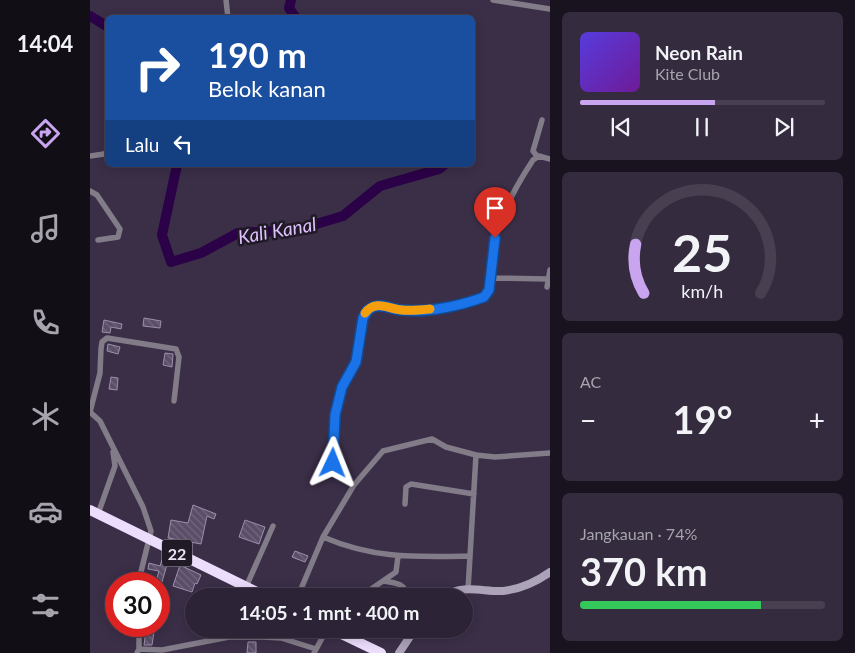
<!DOCTYPE html>
<html lang="id">
<head>
<meta charset="utf-8">
<style>
	:root { --surface:#2c2336; --page:#342b3e; --text:#f1f3f6; --muted:#a6a4ad; --line:#484051; --accent:#c8a5ee }
	body { margin:0; font-family:Lato,sans-serif; background:var(--page); color:var(--text); height:100vh; display:flex; flex-direction:column; font-size:19px; white-space:nowrap }
	* { box-sizing:border-box; margin:0 }
	p { font-size:16px; color:var(--muted) }
	.icon { flex:none; width:28px; height:28px; fill:none; stroke:currentColor; stroke-width:2; stroke-linecap:round; stroke-linejoin:round }
	.map { position:relative; flex:1; overflow:hidden }
	.drawer { display:flex; flex-direction:column; gap:12px; padding:12px; background:#18131e; width:305px }
	.drawer>* { flex:none }
	.hud { position:absolute; left:15px; top:15px; width:370px; height:152px; border-radius:8px; box-shadow:0 2px 12px #0003,0 0 0 1px var(--line); background:#1a4fa0; color:#fff; overflow:hidden }
	.speed { position:absolute; left:15px; top:572px; display:flex; gap:10px; font-size:25px; font-weight:700; text-align:center }
	.speed>* { display:grid; place-content:center; width:65px; height:65px; border-radius:50%; background:var(--surface); box-shadow:0 2px 12px #0003,0 0 0 1px var(--line); line-height:1 }
	.speed .limit { border:8px solid #d22; background:#fff; color:#111 }
	.pin { position:absolute; display:grid; place-items:center; width:42px; height:42px; color:#fff; margin:-51px -21px; border-radius:50% 50% 50% 0; rotate:-45deg; box-shadow:0 0 5px #0007 }
	.pin .icon { rotate:45deg }
	.me { position:absolute; width:55px; margin:-28px; rotate:2deg; stroke-linejoin:round; filter:drop-shadow(0 0 4px #0008) }
	.turn { display:flex; align-items:center; gap:18px; height:105px; padding:0 20px; font-size:22px }
	.turn .icon { width:65px; height:65px; stroke-width:2.5 }
	.turn b { display:block; font-size:35px; line-height:42px }
	.then { display:flex; align-items:center; height:48px; padding:0 20px; background:#0003; gap:10px; font-size:19px }
	.big { font-size:38px; font-weight:700; line-height:1.1 }
	.drawer .widget { flex:1; display:flex; flex-direction:column; justify-content:center; gap:8px; min-width:0; padding:0 18px; border-radius:8px; background:var(--page) }
	.drawer .dial { align-items:center; gap:0 }
	.dial svg { height:130px; overflow:visible; fill:none; stroke:var(--line); stroke-width:7; stroke-linecap:round; text-anchor:middle }
	.dial text { fill:var(--text); stroke:none }
	.song { display:flex; align-items:center; gap:15px }
	.cover { width:60px; height:60px; border-radius:8px; background:linear-gradient(135deg,hsl(250 70% 55%),hsl(280 70% 35%)) }
	.played { height:5px; border-radius:2px; background:linear-gradient(90deg,var(--accent) 55%,var(--line) 55%) }
	.keys { display:flex; justify-content:space-around; direction:ltr }
	.heat { display:flex; justify-content:space-between; align-items:center; font-size:28px; direction:ltr }
	.charge { height:8px; border-radius:4px; background:linear-gradient(90deg,#34c759 74%,var(--line) 0) }
	.trip { position:absolute; left:95px; top:588px; width:288px; height:50px; border-radius:25px; background:var(--surface); box-shadow:0 2px 12px #0003,0 0 0 1px var(--line); font-weight:700; line-height:50px; text-align:center }
	main { display:flex; flex:1; min-height:0 }
	.dock { display:flex; flex-direction:column; width:90px; justify-content:space-around; align-items:center; background:#120e16; color:var(--muted) }
	.dock .icon { width:35px; height:35px }
	.dock .active { color:var(--accent) }
	.dock b { font-size:22px; color:var(--text) }
	.map>svg:first-child { display:block }
	.lines { fill:none; stroke-linecap:round; stroke-linejoin:round }
	.river { stroke:#2b0147; stroke-width:10 }
	.building { fill:url(#building-back-hatch); stroke:#9c8fac }
	.street { stroke:#827c89; stroke-width:5.5 }
	.secondary { stroke:#ada3b8; stroke-width:8 }
	.highway { stroke:#ecddfd; stroke-width:10 }
	.route-casing { stroke:#114b97; stroke-width:12 }
	.route { stroke:#1a73e8; stroke-width:9 }
	.slow { stroke:#f59e0b; stroke-width:9 }
	.labels { text-anchor:middle; dominant-baseline:central; stroke-width:5; stroke-linejoin:round; paint-order:stroke }
	.shield { fill:#1f1a25; stroke:#ada7b5; stroke-width:1 }
	.shield-label { font-size:16px; font-weight:bold; fill:#eae3f3 }
	.water-label { font-size:19px; font-style:italic; fill:#dec1fe; stroke:#1f1a25 }
</style>
</head>
<body>
<main>
<nav class="dock">
<b>14:04</b>
<svg class="icon active" aria-label="directions" viewBox="0 0 24 24"><path d="M12 3l9 9-9 9-9-9zM9 14v-3h6M13 9l2 2-2 2"/></svg>
<svg class="icon" aria-label="music" viewBox="0 0 24 24"><path d="M9 18V5l10-2v13"/><circle cx="6" cy="18" r="3"/><circle cx="16" cy="16" r="3"/></svg>
<svg class="icon" aria-label="phone" viewBox="0 0 24 24"><path d="M5 4h4l2 5-3 2q2 4 5 5l2-3 5 2v4C11 20 4 13 5 4z"/></svg>
<svg class="icon" aria-label="climate" viewBox="0 0 24 24"><path d="M12 3v18M4 7l16 10M4 17L20 7"/></svg>
<svg class="icon" aria-label="car" viewBox="0 0 24 24"><path d="M5 17H2v-5l4-1 3-4h7l3 4 3 1v5h-3M9 17h6M6 11h13"/><circle cx="7" cy="17" r="2"/><circle cx="17" cy="17" r="2"/></svg>
<svg class="icon" aria-label="filters" viewBox="0 0 24 24"><path d="M4 7h16M4 17h16"/><circle cx="9" cy="7" r="2"/><circle cx="15" cy="17" r="2"/></svg>
</nav>
<div class="map">
<svg width="460" height="653" viewBox="0 0 460 653">
	<defs>
		<pattern id="building-back-hatch" width="6" height="6" patternUnits="userSpaceOnUse" patternTransform="scale(1.25)"><rect width="6" height="6" fill="#5a4e68"/><path d="M-1 5l2 2M0 0l6 6M5-1l2 2" fill="none" stroke="#72677e"/></pattern>
	</defs>
	<rect width="100%" height="100%" fill="#3b2f48"/>
	<g class="lines">
		<path class="river" d="M 201,0 L 199,8 L 206,18
			M 0,16 L 18,27
			M 87,165 L 72,235 L 81,262 L 111,253 L 148,233 L 206,230 L 253,216 L 290,186 L 349,169 L 354,165"/>
	</g>
	<path class="building" d="M 54,318 L 71,321 L 70,328 L 53,326 Z
		M 14,320 L 32,324 L 31,329 L 21,327 L 20,333 L 12,332 Z
		M 18,344 L 30,347 L 28,354 L 17,351 Z
		M 75,353 L 83,354 L 82,367 L 73,365 Z
		M 21,377 L 28,378 L 27,390 L 19,389 Z
		M 103,505 L 126,514 L 124,519 L 117,516 L 111,544 L 78,538 L 81,520 L 98,523 Z
		M 155,520 L 175,527 L 169,544 L 149,537 Z
		M 205,551 L 218,556 L 215,562 L 202,557 Z
		M 72,560 L 78,561 L 72,582 L 66,581 L 69,571 L 58,569 L 59,563 L 70,566 Z
		M 90,565 L 111,575 L 107,584 L 105,583 L 102,592 L 83,586 Z
		M 56,631 L 64,632 L 62,645 L 54,645 Z
		M 158,642 L 166,642 L 166,653 L 157,653 Z"/>
	<g class="lines">
		<path class="street" d="M 136,0 L 138,18
			M 403,0 L 460,9
			M 0,156 L 14,154 L 18,151
			M 447,156 L 443,151 L 452,120
			M 0,191 L 7,195 L 30,229 L 28,237 L 8,240
			M 401,278 L 458,279
			M 457,287 L 460,270
			M 0,412 L 10,373 L 11,349 L 12,342 L 17,338 L 86,349 L 89,357 L 84,401
			M 0,412 L 10,421 L 53,507 L 61,531 L 48,584
			M 264,485 L 293,451 L 342,439 L 356,447 L 386,455
			M 315,504 L 316,487 L 321,484 L 384,494
			M 8,514 L 25,466 L 23,452
			M 233,537 C 284,559 325,557 380,556
			M 293,581 C 305,583 315,583 317,596
			M 156,587 L 183,526
			M 378,590 L 386,455 L 405,457 L 460,453
			M 208,596 L 233,537 L 264,485 C 256,480 248,475 244,467 C 237,452 246,404 251,388 C 255,378 264,371 266,361 C 270,348 269,313 281,307 C 292,302 301,309 311,310 C 329,312 383,305 397,294 C 404,280 401,260 404,244 C 410,214 426,186 443,160 L 449,156 L 460,159
			M 271,596 L 306,572 L 308,556
			M 49,649 L 72,650 L 139,637 L 173,637 L 191,638 L 226,649
			M 47,653 L 49,649 L 49,626
			M 224,653 L 237,629"/>
		<path class="secondary" d="M 356,596 C 372,584 394,592 413,591 C 430,589 446,582 460,572
			M 309,653 L 325,629"/>
		<path class="highway" d="M 0,510 L 175,596
			M 241,629 L 291,653"/>
	</g>
	<g class="lines">
		<defs>
			<path id="route" d="M 243,463 L 245,415 L 252,387 L 266,362 L 273,318 L 278,310 C 290,301 298,309 311,310 C 337,313 370,306 394,297 L 399,290 L 405,238"/>
		</defs>
		<use href="#route" class="route-casing"/>
		<use href="#route" class="route"/>
		<path class="slow" d="M 275,313 C 285,299 299,309 312,310 C 321,311 330,310 340,309"/>
	</g>
	<g class="labels">
		<rect class="shield" x="72" y="539.5" width="30" height="27" rx="4"/>
		<g class="shield-label">
			<text x="87" y="553">22</text>
		</g>
		<g class="water-label">
			<text transform="translate(187 230) rotate(-10)">Kali Kanal</text>
		</g>
	</g>
</svg>
<div class="speed"><div class="limit">30</div></div>
<div class="pin" style="left:405px;top:238px;background:#d93025"><svg class="icon" aria-label="arrive" viewBox="0 0 24 24"><path d="M6 21V4h12l-3 4 3 4H6"/></svg></div>
<svg class="me" style="left:243px;top:463px" viewBox="-20 -20 40 40"><path d="M0-17L14 15 0 8-14 15z" fill="#1a73e8" stroke="#fff" stroke-width="4"/></svg>
<div class="trip">14:05 · 1 mnt · 400 m</div>
<div class="hud">
<div class="turn"><svg class="icon" aria-label="right" viewBox="0 0 24 24"><path d="M7 20v-9h11M14 6l5 5-5 5"/></svg><div><b>190 m</b>Belok kanan</div></div>
<div class="then">Lalu<svg class="icon" aria-label="left" viewBox="0 0 24 24"><path d="M17 20v-9H6M10 6l-5 5 5 5"/></svg></div>
</div>
</div>
<section class="drawer">
<div class="widget">
<div class="song"><i class="cover"></i><div><b>Neon Rain</b><p>Kite Club</p></div></div>
<div class="played"></div>
<div class="keys"><svg class="icon" aria-label="previous" viewBox="0 0 24 24"><path d="M18 5L8 12l10 7zM5 5v14"/></svg><svg class="icon" aria-label="pause" viewBox="0 0 24 24"><path d="M8 5v14M16 5v14"/></svg><svg class="icon" aria-label="next" viewBox="0 0 24 24"><path d="M6 5l10 7-10 7zM19 5v14"/></svg></div>
</div>
<div class="widget dial"><svg viewBox="0 0 100 80">
<path d="M14 69A42 42 0 1 1 86 69"/>
<path d="M14 69A42 42 0 0 1 9 39" stroke="#c8a5ee"/>
<text x="50" y="56" font-size="32" font-weight="700">25</text>
<text x="50" y="72" font-size="11">km/h</text>
</svg></div>
<div class="widget"><p>AC</p>
<div class="heat"><a>−</a><b class="big">19°</b><a>+</a></div>
</div>
<div class="widget"><p>Jangkauan · 74%</p><b class="big">370 km</b><div class="charge"></div></div>
</section>
</main>
</body>
</html>
